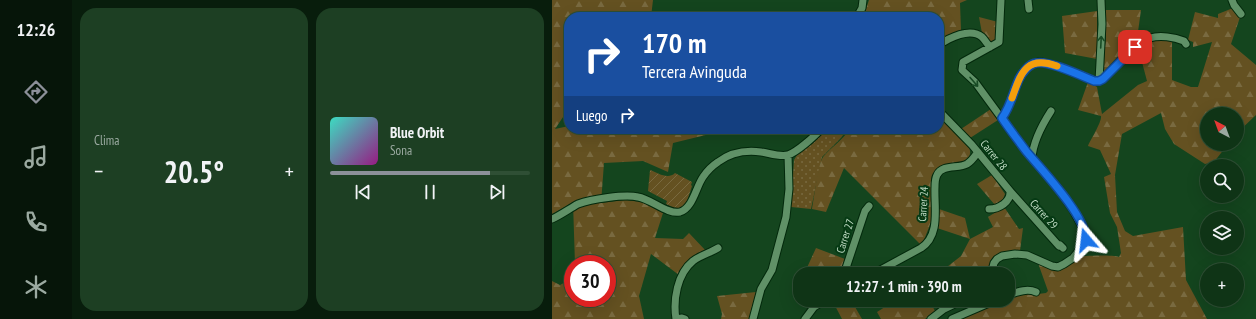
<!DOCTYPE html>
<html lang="es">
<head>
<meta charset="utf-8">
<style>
	:root { --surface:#0f3416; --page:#1d3f23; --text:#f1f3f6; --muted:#9baaa1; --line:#2f4f35; --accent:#8c9099 }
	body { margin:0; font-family:"PT Sans Narrow",sans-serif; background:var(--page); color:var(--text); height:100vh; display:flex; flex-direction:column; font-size:15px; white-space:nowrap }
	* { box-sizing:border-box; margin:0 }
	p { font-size:13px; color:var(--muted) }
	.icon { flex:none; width:22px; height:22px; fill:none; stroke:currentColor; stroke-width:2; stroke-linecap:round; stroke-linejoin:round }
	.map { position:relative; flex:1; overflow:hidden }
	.sheet { display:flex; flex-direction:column; gap:8px; padding:8px; background:#081d0c; width:480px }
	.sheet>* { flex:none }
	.guide { position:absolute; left:12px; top:12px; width:380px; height:122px; border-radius:16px; box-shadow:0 4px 16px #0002,0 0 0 1px var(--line); background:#1a4fa0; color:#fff; overflow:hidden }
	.needle { width:26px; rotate:319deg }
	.controls { position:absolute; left:648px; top:107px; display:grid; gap:8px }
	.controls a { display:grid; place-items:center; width:44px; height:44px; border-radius:50%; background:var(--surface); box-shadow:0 4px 16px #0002,0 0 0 1px var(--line); font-size:20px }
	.speed { position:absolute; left:12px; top:255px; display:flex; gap:8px; font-size:20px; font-weight:700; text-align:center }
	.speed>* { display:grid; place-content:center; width:52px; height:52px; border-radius:50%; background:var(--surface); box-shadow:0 4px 16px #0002,0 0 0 1px var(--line); line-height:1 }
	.speed .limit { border:6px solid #d22; background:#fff; color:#111 }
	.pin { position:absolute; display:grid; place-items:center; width:34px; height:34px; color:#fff; margin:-17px; border-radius:8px; box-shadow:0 2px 6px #0006 }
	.me { position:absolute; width:44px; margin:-22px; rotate:343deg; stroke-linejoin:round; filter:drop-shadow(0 0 3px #0008) }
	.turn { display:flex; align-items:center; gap:14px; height:84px; padding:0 12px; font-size:18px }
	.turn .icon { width:52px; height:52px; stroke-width:2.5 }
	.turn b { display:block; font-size:28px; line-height:34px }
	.then { display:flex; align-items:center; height:38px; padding:0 12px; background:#0003; gap:8px; font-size:15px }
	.big { font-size:30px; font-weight:700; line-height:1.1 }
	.sheet .tile { flex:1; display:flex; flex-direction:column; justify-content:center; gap:6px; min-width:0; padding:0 14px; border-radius:16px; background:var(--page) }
	.song { display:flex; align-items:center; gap:12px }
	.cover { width:48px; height:48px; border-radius:6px; background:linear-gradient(135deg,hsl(170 70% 55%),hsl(310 70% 35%)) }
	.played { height:4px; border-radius:2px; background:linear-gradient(90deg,var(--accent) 80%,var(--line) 80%) }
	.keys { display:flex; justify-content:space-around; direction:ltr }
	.heat { display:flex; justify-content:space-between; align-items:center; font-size:22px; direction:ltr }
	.sheet .tiles { flex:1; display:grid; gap:8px; grid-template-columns:repeat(2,1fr) }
	.trip { position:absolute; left:241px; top:267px; width:222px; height:40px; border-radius:16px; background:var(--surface); box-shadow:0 4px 16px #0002,0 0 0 1px var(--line); font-weight:700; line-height:40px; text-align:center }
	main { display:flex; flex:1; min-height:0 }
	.tab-bar { display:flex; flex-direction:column; width:72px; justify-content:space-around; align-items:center; background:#061509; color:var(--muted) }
	.tab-bar .icon { width:28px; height:28px }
	.tab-bar .selected { color:var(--accent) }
	.tab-bar b { font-size:18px; color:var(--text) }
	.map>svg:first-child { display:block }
	.grass { fill:url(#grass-dots) }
	.forest { fill:url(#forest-firs) }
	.garden { fill:url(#garden-furrows) }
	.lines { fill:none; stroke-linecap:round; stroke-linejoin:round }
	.street-casing { stroke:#03290c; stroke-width:9 }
	.street { stroke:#609167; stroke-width:7 }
	.oneway { stroke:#184b25 }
	.route-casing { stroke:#114b97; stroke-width:10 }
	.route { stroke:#1a73e8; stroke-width:7 }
	.slow { stroke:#f59e0b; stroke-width:7 }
	.labels { text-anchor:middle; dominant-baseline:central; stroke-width:4; stroke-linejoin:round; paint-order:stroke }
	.street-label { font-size:11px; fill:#c5dfc8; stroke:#063a14 }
</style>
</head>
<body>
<main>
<nav class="tab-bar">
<b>12:26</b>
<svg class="icon selected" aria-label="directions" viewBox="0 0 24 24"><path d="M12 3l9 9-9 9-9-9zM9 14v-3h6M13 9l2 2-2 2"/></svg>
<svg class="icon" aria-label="music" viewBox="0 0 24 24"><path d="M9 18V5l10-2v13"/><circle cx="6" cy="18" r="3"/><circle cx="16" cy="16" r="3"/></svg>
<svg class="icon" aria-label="phone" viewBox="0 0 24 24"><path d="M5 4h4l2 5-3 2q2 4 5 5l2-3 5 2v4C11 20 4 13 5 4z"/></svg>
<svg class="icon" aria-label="climate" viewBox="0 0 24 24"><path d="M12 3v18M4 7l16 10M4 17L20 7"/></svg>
</nav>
<section class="sheet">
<div class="tiles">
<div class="tile"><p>Clima</p>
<div class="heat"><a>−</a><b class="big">20.5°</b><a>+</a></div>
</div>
<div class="tile">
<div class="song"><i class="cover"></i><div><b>Blue Orbit</b><p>Sona</p></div></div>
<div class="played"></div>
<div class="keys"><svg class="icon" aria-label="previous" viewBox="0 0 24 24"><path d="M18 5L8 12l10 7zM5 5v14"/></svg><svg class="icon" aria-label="pause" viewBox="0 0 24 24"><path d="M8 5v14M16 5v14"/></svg><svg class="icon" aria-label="next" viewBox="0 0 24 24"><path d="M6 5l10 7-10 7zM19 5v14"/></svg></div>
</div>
</div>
</section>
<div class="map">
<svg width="704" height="319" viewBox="0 0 704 319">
	<defs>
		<pattern id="grass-dots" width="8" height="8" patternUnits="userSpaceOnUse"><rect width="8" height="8" fill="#645121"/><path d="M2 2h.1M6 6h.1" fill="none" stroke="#796a40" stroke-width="1.8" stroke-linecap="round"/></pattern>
		<pattern id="forest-firs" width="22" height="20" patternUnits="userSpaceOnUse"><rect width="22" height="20" fill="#645121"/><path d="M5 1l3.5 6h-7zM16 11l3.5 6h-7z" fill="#796a40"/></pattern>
		<pattern id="garden-furrows" width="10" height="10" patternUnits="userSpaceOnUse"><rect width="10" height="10" fill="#645121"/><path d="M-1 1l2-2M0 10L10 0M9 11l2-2" fill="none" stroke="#796a40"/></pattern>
	</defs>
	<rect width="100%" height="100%" fill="#14451e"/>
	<path class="grass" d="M 276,129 L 296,129 L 288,139 L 270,157 L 259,209 L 239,207 L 242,160 L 245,155 L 260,144 Z"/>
	<path class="forest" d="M 0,0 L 101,0 L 99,17 L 17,17 L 17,108 L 3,129 L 17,126 L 17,129 L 174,129 L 166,132 L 121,143 L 116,172 L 91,161 L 52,163 L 49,203 L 73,200 L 90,202 L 111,213 L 103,238 L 131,239 L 137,233 L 154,251 L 127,275 L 99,254 L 87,296 L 92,319 L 0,319 L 0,281 L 8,285 L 21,278 L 21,298 L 55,298 L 55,264 L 23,264 L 21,202 L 0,214 Z
		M 317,0 L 415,0 L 408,3 L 409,30 L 396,35 L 387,42 L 387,17 L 369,17 L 368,15 L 366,17 L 305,17 L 312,15 Z
		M 681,8 L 688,17 L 679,44 L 704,65 L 704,115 L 685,133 L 685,114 L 655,114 L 655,144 L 676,144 L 662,162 L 653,164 L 622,144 L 613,129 L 609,113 L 570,134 L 563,175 L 565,212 L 573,231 L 581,236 L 631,227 L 634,280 L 655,319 L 405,319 L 449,300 L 456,300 L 456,297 L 471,293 L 483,295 L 486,294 L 494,293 L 496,291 L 486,263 C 493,266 504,274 512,268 C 517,266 519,260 524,258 C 530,255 561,255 567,257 L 569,253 L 565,227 L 558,213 L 552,177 L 559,174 L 548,150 L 536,146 C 539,139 550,122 549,116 L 526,110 L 536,82 L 545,87 L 550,114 L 586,85 L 595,81 L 586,47 C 595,39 609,40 620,41 L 620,80 L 639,87 L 646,87 L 660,42 L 641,47 L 641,42 L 636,40 L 643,12 L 666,18 L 666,14 Z
		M 553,10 L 589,10 L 585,39 L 551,74 L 554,35 Z
		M 545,11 L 545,59 L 513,53 L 510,16 Z
		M 427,17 L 446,22 L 445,39 L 440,43 L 430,33 Z
		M 439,109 L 446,120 L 418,138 L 409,129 Z
		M 387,117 L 416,146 C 420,152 418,157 413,161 L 389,166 L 380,175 L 379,180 L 380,217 L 379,222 L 372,240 L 368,244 L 292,168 L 274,212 L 260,209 C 262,199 266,164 271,157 C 279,147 291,140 298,129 L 387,129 Z
		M 440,175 L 453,194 L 451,199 L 443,205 L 425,184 Z
		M 452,207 L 467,229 L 471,228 L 468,251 L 439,262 L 436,274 L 386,274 L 409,256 L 418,239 L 441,227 L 436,217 Z
		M 387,209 L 413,218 L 418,239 L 385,228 L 387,220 Z
		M 264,248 L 293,259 L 288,274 L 254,274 L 253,272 Z
		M 204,292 L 197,319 L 169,319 L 170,314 L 165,296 Z
		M 280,300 L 299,300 L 310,319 L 290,319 Z
		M 344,300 L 377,300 L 383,311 L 373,319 L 329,319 L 325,312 Z"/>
	<path class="garden" d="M 98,170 C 106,173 116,180 123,173 L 140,182 L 139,185 L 140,186 L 134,204 L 129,208 L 122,208 L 114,204 L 115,201 L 96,191 Z"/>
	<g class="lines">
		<defs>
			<path id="street" d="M 476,0 L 477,9
				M 680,0 L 682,5 L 689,14
				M 305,17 L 310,8 L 311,0
				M 387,45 C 397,38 418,27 430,37 C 433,40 435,44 438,47
				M 547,81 L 551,79 C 562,68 583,41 598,38 C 608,35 622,37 632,41 L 634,44
				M 547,81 L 550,24 L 549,0
				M 387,111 L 420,145 L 458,191 C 459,202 447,209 437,209
				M 450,118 C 459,106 461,92 467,79 C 470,71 479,63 487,62 C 499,62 531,76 542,81 L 547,81
				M 480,158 C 481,142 490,125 499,111
				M 458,191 L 507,246 L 508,245 L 511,248
				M 0,219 C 9,215 17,209 26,204 C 39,199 73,194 86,197 C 99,199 116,215 128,212 C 141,208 144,187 151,177 C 155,171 160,166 166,162 C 178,153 194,150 209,152 C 217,153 227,157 236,155 C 245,152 263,136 269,129
				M 292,274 L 313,211 L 317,206
				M 321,274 L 369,248 C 389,235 382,207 383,187 C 383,184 383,179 385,175 C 390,164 406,169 415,164 C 420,161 423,156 426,152
				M 439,274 L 442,263 L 445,259 L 450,256 L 463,254 L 475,255 L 500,266 L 506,267 L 512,264 L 521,258 L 529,248 L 534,240 L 534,234 L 521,210 L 506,188 L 470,146 L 423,82 L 410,70 L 411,62 L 447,42 L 449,0
				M 456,295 C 465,292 475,288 484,292
				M 124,319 C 121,300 125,274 141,261 C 149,255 158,253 166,248
				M 125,319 L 130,318 L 133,319
				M 201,319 L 209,289 L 220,270 L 234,217 L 237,189 L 236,155
				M 253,319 L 262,307 L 273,300
				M 379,319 L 392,309 L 411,300
				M 400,319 L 444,300"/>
		</defs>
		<use href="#street" class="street-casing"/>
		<use href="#street" class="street"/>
	</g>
	<defs><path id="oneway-shaft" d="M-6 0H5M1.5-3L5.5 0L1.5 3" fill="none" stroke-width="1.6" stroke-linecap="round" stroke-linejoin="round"/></defs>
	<g class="oneway">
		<use href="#oneway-shaft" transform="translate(549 42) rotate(-87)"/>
		<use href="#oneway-shaft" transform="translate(422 82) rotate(49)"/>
	</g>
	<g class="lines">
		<defs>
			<path id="route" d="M 534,240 C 535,217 489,169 474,151 C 466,140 458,130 450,118 C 459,106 461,92 467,79 C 470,73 477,64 484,63 C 496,60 530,76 542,81 L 547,81 L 551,79 L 583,47"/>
		</defs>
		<use href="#route" class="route-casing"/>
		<use href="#route" class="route"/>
		<path class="slow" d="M 460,98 C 469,73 474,55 505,66"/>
	</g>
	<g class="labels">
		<g class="street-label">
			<text transform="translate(442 155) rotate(51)">Carrer 28</text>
			<text transform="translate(371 204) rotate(-87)">Carrer 24</text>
			<text transform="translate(492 214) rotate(48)">Carrer 29</text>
			<text transform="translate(293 236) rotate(-72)">Carrer 27</text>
		</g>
	</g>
</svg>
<div class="controls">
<a><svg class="needle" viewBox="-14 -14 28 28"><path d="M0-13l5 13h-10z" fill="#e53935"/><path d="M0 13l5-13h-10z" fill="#9baaa1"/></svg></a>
<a><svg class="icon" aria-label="search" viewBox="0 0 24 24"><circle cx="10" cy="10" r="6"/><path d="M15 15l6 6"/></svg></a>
<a><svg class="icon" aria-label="layers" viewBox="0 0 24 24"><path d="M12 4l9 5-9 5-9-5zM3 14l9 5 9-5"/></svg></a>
<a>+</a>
</div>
<div class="speed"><div class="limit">30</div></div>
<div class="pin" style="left:583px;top:47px;background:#d93025"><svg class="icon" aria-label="arrive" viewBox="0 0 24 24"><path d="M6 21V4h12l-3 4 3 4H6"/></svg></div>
<svg class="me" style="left:534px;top:240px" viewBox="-20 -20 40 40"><path d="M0-17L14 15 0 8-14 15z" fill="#1a73e8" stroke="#fff" stroke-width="4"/></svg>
<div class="trip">12:27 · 1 min · 390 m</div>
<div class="guide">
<div class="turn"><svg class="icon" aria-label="right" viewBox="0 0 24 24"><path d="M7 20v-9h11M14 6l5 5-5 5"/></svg><div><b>170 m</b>Tercera Avinguda</div></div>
<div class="then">Luego<svg class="icon" aria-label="right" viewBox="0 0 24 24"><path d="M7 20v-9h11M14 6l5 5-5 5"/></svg></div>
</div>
</div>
</main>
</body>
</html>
